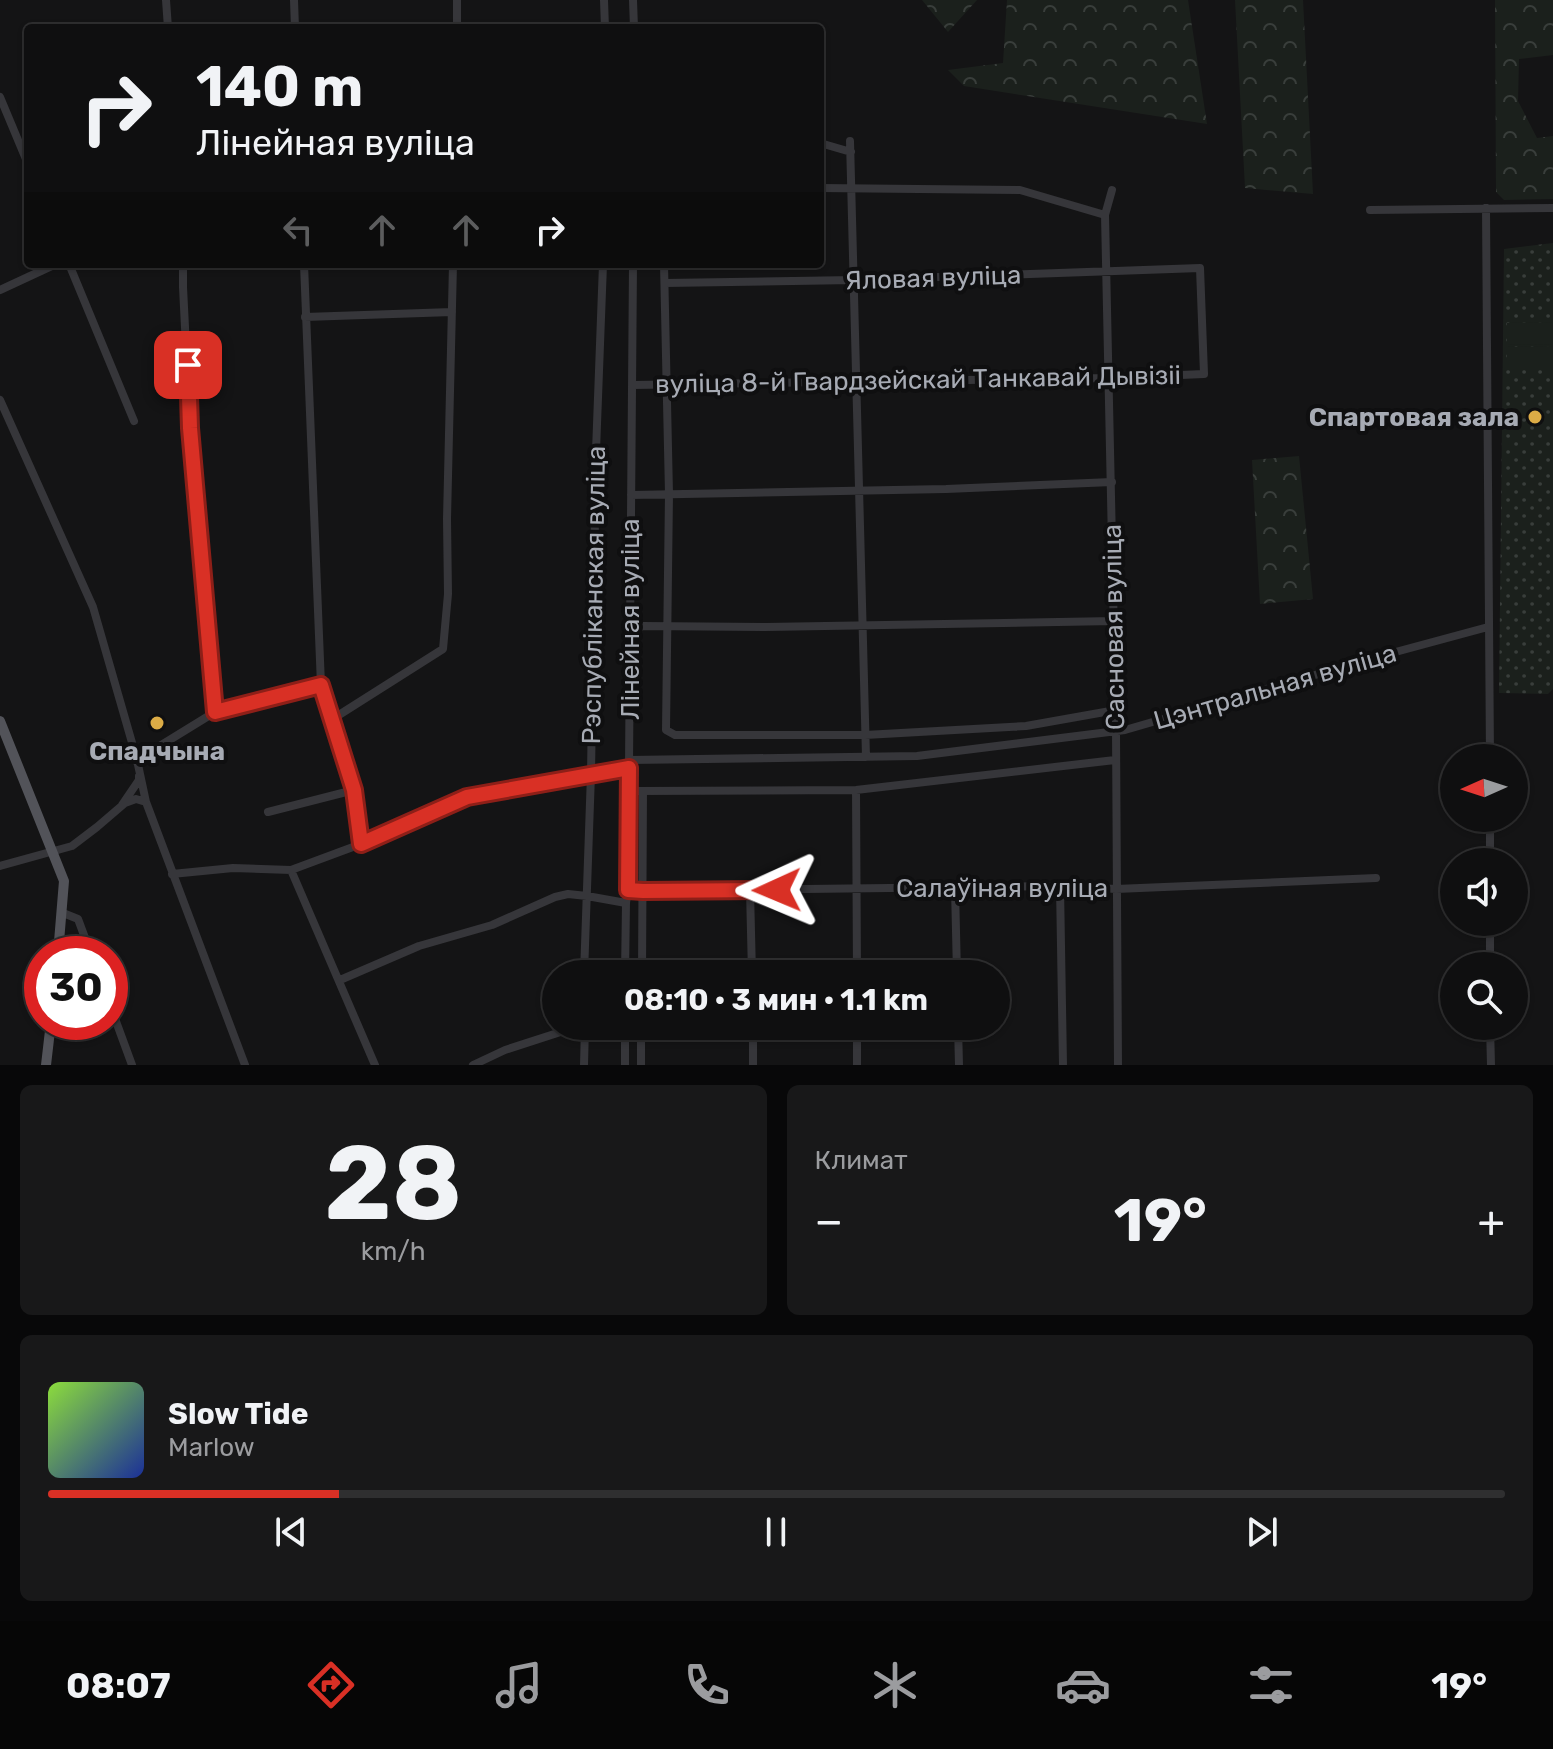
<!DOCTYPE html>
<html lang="ru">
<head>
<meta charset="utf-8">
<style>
	:root { --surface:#0f0f10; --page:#181819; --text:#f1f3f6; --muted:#9b9c9f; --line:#2f2f30; --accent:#d93025 }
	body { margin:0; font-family:Rubik,sans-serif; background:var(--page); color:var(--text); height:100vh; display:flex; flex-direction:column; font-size:30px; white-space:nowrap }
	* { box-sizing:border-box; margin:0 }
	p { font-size:26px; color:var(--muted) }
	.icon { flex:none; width:44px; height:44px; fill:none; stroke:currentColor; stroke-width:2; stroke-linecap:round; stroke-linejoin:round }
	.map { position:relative; height:1065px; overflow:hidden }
	.panel { display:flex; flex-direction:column; gap:20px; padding:20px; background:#080809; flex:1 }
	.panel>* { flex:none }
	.guide { position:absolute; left:24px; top:24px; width:800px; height:244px; border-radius:8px; box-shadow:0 2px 6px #0004,0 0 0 2px var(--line); background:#0f0f10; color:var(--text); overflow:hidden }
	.needle { width:52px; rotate:267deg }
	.controls { position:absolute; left:1440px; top:744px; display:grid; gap:16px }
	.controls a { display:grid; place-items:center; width:88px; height:88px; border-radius:50%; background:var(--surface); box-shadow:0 2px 6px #0004,0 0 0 2px var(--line); font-size:40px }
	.speed { position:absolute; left:24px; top:936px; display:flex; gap:16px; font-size:40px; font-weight:700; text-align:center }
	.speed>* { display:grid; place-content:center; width:104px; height:104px; border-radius:50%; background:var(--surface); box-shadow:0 2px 6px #0004,0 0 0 2px var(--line); line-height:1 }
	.speed .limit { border:12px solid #d22; background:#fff; color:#111 }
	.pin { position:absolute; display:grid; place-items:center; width:68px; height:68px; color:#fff; margin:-34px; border-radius:16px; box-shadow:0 4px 12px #0006 }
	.me { position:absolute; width:88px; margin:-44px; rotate:269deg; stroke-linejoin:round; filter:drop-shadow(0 0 6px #0008) }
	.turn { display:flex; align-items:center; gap:28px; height:168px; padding:0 40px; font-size:36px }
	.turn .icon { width:104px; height:104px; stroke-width:2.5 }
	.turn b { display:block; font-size:56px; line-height:68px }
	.lanes { display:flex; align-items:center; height:76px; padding:0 40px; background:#0003; justify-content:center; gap:40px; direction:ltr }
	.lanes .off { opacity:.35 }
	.big { font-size:60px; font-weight:700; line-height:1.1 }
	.panel .widget { flex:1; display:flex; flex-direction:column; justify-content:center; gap:12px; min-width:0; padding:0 28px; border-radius:12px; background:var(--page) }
	.panel .dial { align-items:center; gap:0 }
	.dial b { font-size:104px; line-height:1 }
	.song { display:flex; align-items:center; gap:24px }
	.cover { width:96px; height:96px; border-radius:12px; background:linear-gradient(135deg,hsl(90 70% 55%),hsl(230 70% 35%)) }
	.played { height:8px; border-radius:4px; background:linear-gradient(90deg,var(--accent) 20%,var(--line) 20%) }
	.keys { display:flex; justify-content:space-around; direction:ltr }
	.heat { display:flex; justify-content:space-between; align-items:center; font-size:44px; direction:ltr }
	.panel .tiles { flex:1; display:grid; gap:20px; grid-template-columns:1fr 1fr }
	.widget:last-child { grid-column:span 2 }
	.trip { position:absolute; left:542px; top:960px; width:468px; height:80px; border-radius:40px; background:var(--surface); box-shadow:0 2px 6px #0004,0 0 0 2px var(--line); font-weight:700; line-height:80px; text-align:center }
	.dock { display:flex; height:128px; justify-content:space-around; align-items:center; background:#060606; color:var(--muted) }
	.dock .icon { width:56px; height:56px }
	.dock .current { color:var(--accent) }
	.dock b { font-size:36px; color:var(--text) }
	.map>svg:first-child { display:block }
	.forest { fill:url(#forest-crowns) }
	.park { fill:url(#park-dots) }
	.garden { fill:#1b201c }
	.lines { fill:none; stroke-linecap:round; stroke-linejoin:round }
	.minor { stroke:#36363a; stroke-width:8 }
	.major { stroke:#525359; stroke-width:10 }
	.route-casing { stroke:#8d1f18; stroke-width:20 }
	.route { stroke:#d93025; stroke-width:14 }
	.poi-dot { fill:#dcac46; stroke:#0f0f10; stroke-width:3 }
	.labels { text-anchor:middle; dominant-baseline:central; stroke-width:8; stroke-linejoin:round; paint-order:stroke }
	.street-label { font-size:26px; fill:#a7abb4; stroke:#0f0f10 }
	.poi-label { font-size:26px; font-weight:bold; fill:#a7abb4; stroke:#0f0f10; text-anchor:end }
</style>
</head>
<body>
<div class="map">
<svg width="1553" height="1065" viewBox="0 0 1553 1065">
	<defs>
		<pattern id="forest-crowns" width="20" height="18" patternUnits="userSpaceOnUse" patternTransform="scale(2)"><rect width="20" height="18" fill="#1b201c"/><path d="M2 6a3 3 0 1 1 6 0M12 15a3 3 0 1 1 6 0" fill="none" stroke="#393e3b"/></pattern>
		<pattern id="park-dots" width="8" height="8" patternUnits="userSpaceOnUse" patternTransform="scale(2)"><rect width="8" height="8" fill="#1b201c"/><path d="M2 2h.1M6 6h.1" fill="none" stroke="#393e3b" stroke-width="1.8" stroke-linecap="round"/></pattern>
	</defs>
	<rect width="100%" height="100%" fill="#141415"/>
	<path class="forest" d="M 922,0 L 977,0 L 948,32 Z
		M 1007,0 L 1188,0 L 1207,124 L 964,86 L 948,70 L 1003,63 Z
		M 1235,0 L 1303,0 L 1313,194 L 1245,188 Z
		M 1495,0 L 1553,0 L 1553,55 L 1519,59 L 1518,101 L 1537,138 L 1553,136 L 1553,199 L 1504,200 L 1496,192 Z
		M 1299,456 L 1313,599 L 1260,604 L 1252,460 Z"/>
	<path class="park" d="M 1553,243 L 1553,689 L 1548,694 L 1499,693 L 1504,249 Z"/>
	<path class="garden" d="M 1553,322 L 1553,344 L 1507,345 L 1507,323 Z
		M 1553,346 L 1553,369 L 1507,369 L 1507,347 Z"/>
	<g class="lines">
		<path class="minor" d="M 166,0 L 168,28
			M 294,0 L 295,28
			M 604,0 L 605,28
			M 633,0 L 634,28
			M 457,28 L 457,0
			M 0,97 L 28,164
			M 850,141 L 866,757
			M 820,143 L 851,152
			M 820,188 L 1020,190 L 1105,215
			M 1112,190 L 1105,215 L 1116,731 L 1118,1065
			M 1486,208 L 1490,758
			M 1370,210 L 1553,208
			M 69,264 L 134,421
			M 183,264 L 183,287 L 190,428 L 215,712
			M 304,264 L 321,685 L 354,790 L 361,844
			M 664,264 L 669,494 L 666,730 L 675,735 L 865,735 L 1026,726 L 1116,710
			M 0,290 L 56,264
			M 305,317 L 452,312
			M 633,385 L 1110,378 L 1204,374 L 1200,268 L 854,280 L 665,283
			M 0,400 L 93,607 L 137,760 L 146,802 L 245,1065
			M 631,495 L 946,489 L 1112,482
			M 631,631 L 643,626 L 766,627 L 1114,621
			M 331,720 L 443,649 L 448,594 L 447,519 L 453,264
			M 629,760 L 917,756 L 1125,730 L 1377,657 L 1488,627
			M 137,762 L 137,760 L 215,712 L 321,685
			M 856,790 L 857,974
			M 638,791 L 856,790 L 1115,760
			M 122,805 L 139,780 L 139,776
			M 268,812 L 354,790
			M 1490,818 L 1490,862
			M 0,866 L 72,846 L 97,827 L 125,803 L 136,799 L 146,802
			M 291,870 L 375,1065
			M 172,874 L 233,868 L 291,870 L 361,844 L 467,797 L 629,768
			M 1060,886 L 1063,1065
			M 955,888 L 957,974
			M 628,890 L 643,891 L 1060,886 L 1116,889 L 1376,878
			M 750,890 L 752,974
			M 63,913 L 78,919 L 91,954
			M 1490,922 L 1490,966
			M 584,974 L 591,774 L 596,451 L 603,264
			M 625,974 L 626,903 L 628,890 L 633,264
			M 642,974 L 643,791
			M 340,980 L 419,946 L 492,925 L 555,897 L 568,894 L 587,896 L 626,903
			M 110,1005 L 132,1065
			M 753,1026 L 753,1065
			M 857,1026 L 857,1065
			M 958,1026 L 959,1065
			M 1490,1026 L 1491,1065
			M 473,1065 L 505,1050 L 579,1026
			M 584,1065 L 585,1026
			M 625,1065 L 625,1026
			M 641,1065 L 641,1026"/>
		<path class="major" d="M 0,721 L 64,881 L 58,954
			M 46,1065 L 51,1022"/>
	</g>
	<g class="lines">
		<defs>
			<path id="route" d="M 188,365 L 190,428 L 215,712 L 321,685 L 354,790 L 361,844 L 467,797 L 629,768 L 628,890 L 643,891 L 777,890"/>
		</defs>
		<use href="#route" class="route-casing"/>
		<use href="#route" class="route"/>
	</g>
	<g class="poi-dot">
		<circle cx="1535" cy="417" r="8"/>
		<circle cx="157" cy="723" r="8"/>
	</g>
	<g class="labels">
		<g class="street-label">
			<text transform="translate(933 278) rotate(-2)">Яловая вуліца</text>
			<text transform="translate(918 380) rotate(-1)">вуліца 8-й Гвардзейскай Танкавай Дывізіі</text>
			<text transform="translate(594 595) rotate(-89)">Рэспубліканская вуліца</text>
			<text transform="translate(630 619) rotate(-90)">Лінейная вуліца</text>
			<text transform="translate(1114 627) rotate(-91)">Сасновая вуліца</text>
			<text transform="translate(1275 687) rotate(-16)">Цэнтральная вуліца</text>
			<text x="1002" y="888">Салаўіная вуліца</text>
		</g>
		<g class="poi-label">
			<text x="1519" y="417">Спартовая зала</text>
			<text x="157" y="751" text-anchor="middle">Спадчына</text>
		</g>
	</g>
</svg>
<div class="controls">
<a><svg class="needle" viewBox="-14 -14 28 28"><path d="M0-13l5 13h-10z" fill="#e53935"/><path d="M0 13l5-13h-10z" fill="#9b9c9f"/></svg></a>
<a><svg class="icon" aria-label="sound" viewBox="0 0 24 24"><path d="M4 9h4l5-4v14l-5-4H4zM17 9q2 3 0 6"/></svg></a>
<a><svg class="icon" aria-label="search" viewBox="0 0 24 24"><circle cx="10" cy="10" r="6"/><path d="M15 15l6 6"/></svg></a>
</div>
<div class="speed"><div class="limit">30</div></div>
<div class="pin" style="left:188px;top:365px;background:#d93025"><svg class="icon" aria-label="arrive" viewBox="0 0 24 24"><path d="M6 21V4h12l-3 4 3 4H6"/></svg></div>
<svg class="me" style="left:777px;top:890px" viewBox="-20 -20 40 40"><path d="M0-17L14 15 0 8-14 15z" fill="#d93025" stroke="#fff" stroke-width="4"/></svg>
<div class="trip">08:10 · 3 мин · 1.1 km</div>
<div class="guide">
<div class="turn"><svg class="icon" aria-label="right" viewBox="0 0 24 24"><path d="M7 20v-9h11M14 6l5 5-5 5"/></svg><div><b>140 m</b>Лінейная вуліца</div></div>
<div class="lanes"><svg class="icon off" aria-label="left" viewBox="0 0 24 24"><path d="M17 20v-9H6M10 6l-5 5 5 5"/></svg><svg class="icon off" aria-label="ahead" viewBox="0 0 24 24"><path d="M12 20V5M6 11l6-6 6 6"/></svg><svg class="icon off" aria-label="ahead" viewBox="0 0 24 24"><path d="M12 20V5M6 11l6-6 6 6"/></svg><svg class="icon" aria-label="right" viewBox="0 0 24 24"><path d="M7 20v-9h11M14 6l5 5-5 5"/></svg></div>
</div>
</div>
<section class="panel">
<div class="tiles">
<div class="widget dial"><b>28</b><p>km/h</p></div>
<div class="widget"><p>Климат</p>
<div class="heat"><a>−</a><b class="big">19°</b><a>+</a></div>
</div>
<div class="widget">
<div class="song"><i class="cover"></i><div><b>Slow Tide</b><p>Marlow</p></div></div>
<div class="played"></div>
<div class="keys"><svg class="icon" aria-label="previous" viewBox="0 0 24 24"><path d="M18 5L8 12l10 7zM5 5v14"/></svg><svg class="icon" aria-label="pause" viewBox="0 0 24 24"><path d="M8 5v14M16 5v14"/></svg><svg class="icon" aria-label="next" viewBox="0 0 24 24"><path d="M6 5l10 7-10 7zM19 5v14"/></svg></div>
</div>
</div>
</section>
<nav class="dock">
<b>08:07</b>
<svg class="icon current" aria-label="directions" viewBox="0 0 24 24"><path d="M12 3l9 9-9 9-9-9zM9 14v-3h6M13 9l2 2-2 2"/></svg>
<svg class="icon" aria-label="music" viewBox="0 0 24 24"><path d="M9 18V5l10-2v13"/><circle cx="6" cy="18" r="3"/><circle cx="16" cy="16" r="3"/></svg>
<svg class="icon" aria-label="phone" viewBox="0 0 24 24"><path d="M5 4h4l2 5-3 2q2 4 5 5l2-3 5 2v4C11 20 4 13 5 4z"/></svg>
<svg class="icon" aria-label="climate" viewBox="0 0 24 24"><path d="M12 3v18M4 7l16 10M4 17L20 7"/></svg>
<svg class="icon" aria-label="car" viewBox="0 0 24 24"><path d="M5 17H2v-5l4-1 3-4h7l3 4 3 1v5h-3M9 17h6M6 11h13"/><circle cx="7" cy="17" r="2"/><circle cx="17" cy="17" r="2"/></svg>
<svg class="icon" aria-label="filters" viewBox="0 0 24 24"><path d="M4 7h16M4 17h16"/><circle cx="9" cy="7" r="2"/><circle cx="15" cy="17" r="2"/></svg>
<b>19°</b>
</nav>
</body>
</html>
